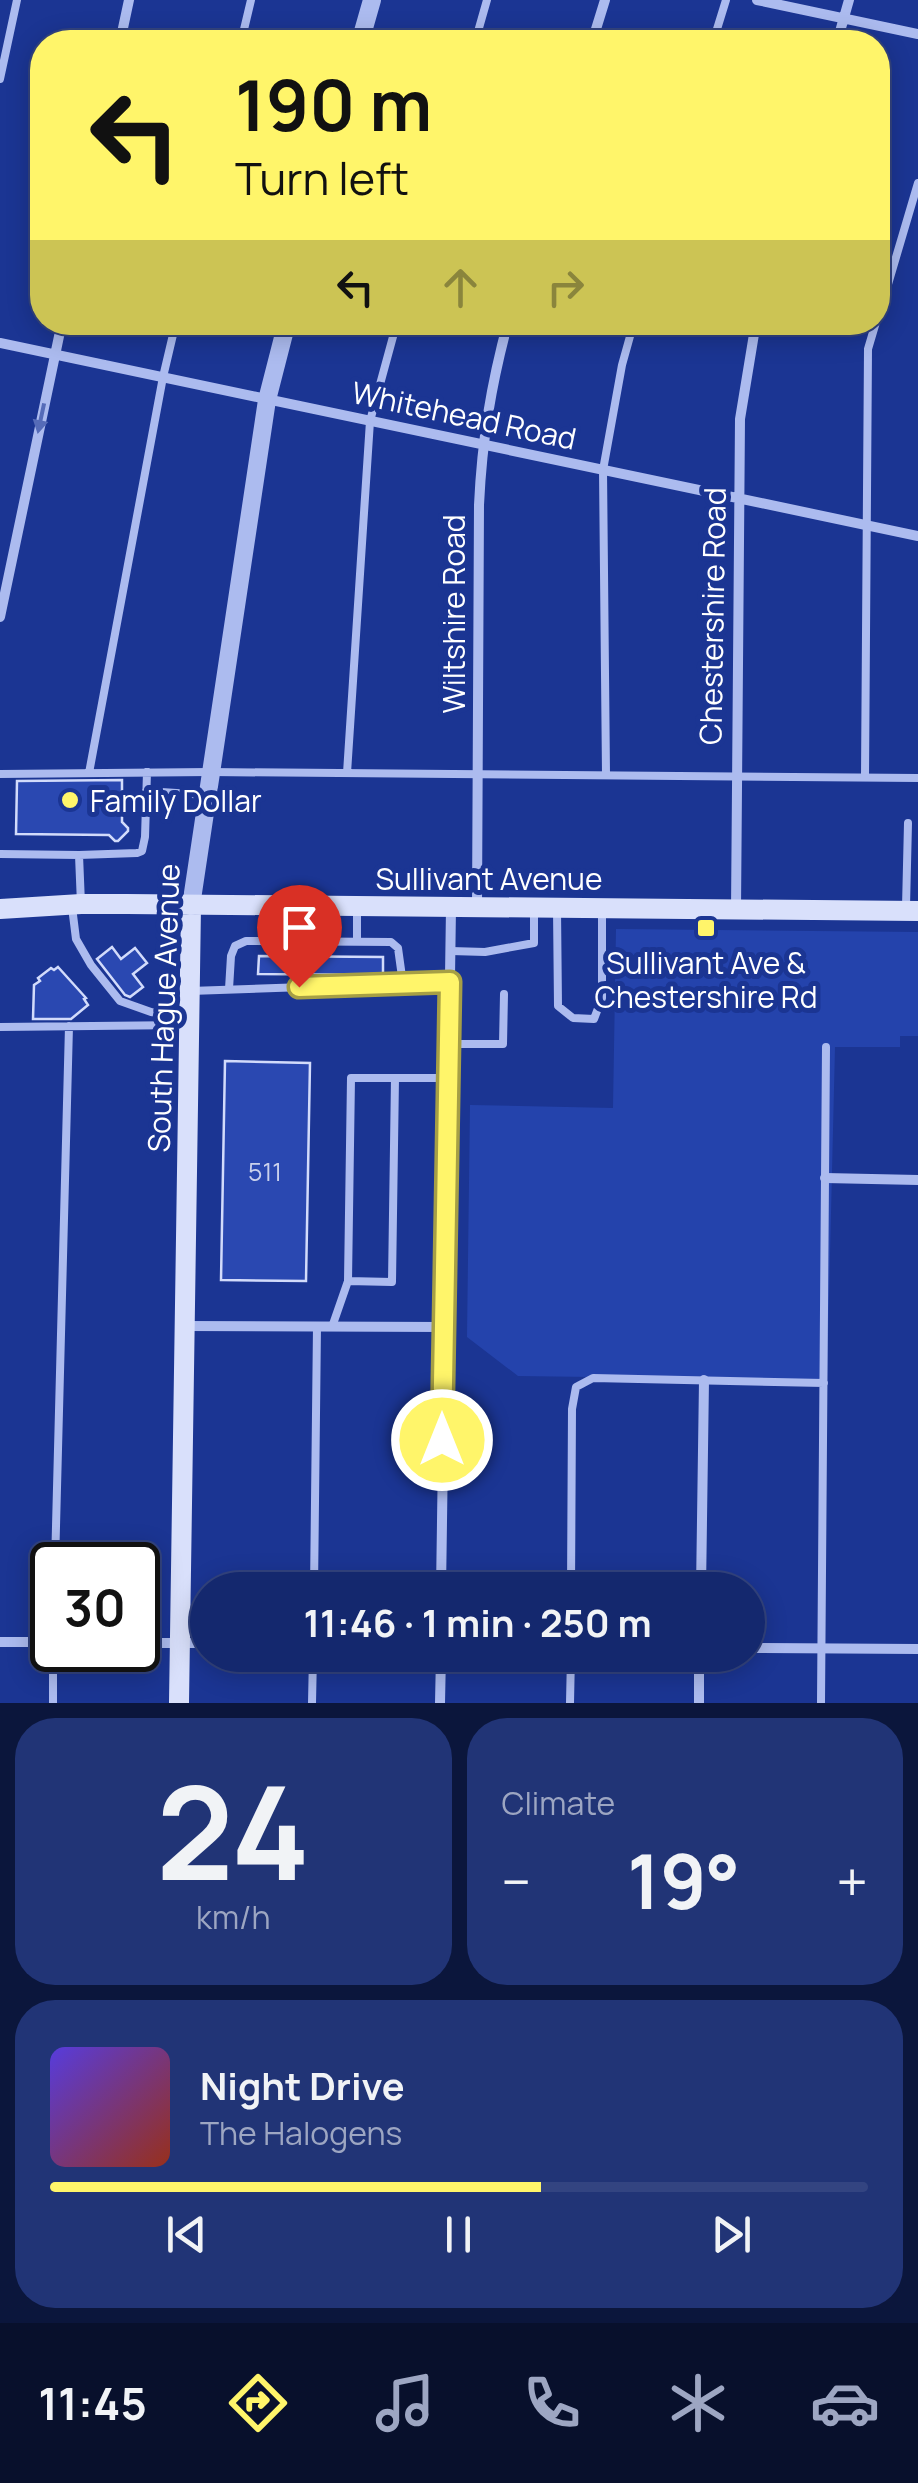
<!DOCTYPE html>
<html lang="en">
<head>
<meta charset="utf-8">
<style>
	:root { --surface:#14286e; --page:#213476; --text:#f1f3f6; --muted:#9da6c2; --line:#334481; --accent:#fff56a }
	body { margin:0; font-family:Manrope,sans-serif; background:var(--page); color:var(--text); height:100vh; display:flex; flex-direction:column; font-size:38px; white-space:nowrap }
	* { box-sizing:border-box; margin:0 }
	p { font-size:32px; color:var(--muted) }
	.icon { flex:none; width:55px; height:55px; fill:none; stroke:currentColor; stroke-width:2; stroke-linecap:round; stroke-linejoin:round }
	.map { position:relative; height:1703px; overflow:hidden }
	.drawer { display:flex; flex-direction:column; gap:15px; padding:15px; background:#0b163c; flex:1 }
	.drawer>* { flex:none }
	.top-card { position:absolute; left:30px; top:30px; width:860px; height:305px; border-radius:40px; box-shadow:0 5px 25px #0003,0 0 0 2px var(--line); background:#fff56a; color:#111; overflow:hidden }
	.speed { position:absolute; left:30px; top:1542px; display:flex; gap:20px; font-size:50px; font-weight:700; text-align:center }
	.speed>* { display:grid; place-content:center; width:130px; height:130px; border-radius:50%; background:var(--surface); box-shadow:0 5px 25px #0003,0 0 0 2px var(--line); line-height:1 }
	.speed .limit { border:5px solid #111; border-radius:15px; background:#fff; color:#111 }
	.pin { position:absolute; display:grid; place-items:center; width:85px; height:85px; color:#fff; margin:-102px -42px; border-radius:50% 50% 50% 0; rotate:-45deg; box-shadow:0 0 10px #0007 }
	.pin .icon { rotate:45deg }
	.me { position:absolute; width:110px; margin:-55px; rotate:0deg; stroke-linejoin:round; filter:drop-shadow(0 0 8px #0008) }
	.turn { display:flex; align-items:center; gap:35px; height:210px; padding:0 40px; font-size:45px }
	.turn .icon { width:130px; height:130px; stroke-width:2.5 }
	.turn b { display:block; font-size:70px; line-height:85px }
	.lanes { display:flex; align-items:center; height:95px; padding:0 40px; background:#0003; justify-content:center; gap:50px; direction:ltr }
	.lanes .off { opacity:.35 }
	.big { font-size:75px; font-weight:700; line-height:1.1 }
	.drawer .tile { flex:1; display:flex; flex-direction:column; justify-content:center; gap:15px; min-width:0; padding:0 35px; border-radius:40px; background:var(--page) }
	.drawer .dial { align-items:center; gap:0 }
	.dial b { font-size:130px; line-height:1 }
	.song { display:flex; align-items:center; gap:30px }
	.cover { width:120px; height:120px; border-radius:15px; background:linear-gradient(135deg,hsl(250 70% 55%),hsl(10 70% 35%)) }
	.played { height:10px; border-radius:5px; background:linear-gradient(90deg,var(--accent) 60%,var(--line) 60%) }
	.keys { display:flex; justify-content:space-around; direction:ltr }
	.heat { display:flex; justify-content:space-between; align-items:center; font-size:55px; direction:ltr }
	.drawer .tiles { flex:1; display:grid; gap:15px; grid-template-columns:1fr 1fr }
	.tile:last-child { grid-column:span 2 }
	.trip { position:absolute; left:190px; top:1572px; width:575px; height:100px; border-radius:50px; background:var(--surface); box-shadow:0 5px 25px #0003,0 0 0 2px var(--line); font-weight:700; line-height:100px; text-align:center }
	.tab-bar { display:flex; height:160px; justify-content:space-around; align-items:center; background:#08102c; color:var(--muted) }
	.tab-bar .icon { width:70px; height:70px }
	.tab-bar .active { color:var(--accent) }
	.tab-bar b { font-size:45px; color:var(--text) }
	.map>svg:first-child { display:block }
	.green { fill:#2443ac }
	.building { fill:#2a48b1; stroke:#d2dbfb; stroke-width:2.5 }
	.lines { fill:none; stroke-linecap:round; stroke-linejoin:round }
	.service { stroke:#acbbef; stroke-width:8 }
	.minor { stroke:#acbbef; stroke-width:10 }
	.tertiary { stroke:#acbbef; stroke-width:18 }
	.secondary { stroke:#d9e0fb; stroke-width:20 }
	.oneway { fill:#556bb8 }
	.route-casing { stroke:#a69f45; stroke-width:25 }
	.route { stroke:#fff56a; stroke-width:18 }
	.poi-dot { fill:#fff56a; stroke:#1b3593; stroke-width:4 }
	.labels { text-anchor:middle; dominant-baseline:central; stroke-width:10; stroke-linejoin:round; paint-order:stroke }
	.number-label { font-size:25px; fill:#cad1ec }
	.street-label { font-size:30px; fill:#fff; stroke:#1b3593 }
	.poi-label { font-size:30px; fill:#fff; stroke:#1b3593; text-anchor:start }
</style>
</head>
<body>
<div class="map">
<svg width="918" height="1703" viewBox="0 0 918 1703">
	<rect width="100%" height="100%" fill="#1b3593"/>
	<path class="green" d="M 616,929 L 918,932 L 918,1036 L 900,1036 L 900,1047 L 835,1047 L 827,1380 L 518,1376 L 467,1337 L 470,1105 L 613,1108 Z"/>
	<path class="building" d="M 122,780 L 122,822 L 128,828 L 128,831 L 118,841 L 115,841 L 109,835 L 16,834 L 17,781 Z
		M 112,947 L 121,959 L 135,948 L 147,963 L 133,974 L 143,987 L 130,997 L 125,995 L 97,959 Z
		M 259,956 L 383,957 L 383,975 L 258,974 Z
		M 58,967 L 86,998 L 84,999 L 88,1005 L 71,1019 L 33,1019 L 34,985 L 40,981 L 38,978 L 51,968 L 54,970 Z
		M 225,1061 L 310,1063 L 306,1281 L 221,1280 Z"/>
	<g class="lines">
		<path class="service" d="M 241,42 L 251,0
			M 475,42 L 487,0
			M 713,42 L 726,0
			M 0,79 L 17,0
			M 878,318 L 918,183
			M 89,773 L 163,377 L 176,322
			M 347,773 L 370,421 L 397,322
			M 0,774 L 210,772 L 918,778
			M 606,775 L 603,470 L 622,365 L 634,322
			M 865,777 L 868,349 L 876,322
			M 146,791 L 207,795
			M 0,854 L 79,855 L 81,904
			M 79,855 L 137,853 L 142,851 L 145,837 L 147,772
			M 72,907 L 76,939 L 91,965 L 120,1001 L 151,1012 L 189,1018
			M 906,907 L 908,823
			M 287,908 L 301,941
			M 557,909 L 558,1006 L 573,1018 L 594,1019 L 602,998 L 602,912
			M 357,940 L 357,910
			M 451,951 L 485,952 L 534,943 L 534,909
			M 229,989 L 231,956 L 235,946 L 246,941 L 391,942 L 398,948 L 403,984
			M 190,991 L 450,982
			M 0,1027 L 185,1025
			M 449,1044 L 503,1044 L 504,994
			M 395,1078 L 448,1078
			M 332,1327 L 348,1281 L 392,1282 L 395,1078 L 351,1078 L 348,1281
			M 55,1565 L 69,1026
			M 314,1590 L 317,1326
			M 571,1590 L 572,1409 L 576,1387 L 593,1378 L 824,1383
			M 53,1703 L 53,1650
			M 312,1703 L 313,1655
			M 570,1703 L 571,1655
			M 821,1703 L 826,1047"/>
		<path class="minor" d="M 757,0 L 918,34
			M 120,42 L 129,0
			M 592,42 L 605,0
			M 837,42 L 849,0
			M 0,343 L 918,536
			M 0,617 L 62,322
			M 477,907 L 479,505 C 482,440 491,385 508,322
			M 736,910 L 740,419 L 756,322
			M 825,1178 L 918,1180
			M 185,1326 L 443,1327
			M 441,1590 L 451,908
			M 701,1590 L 704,1380
			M 0,1642 L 52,1642
			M 138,1643 L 208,1643
			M 748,1648 L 918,1649
			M 440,1703 L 441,1655
			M 699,1703 L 699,1655"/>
		<path class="tertiary" d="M 360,42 L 372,0
			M 191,906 L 267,400 L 287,322"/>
		<path class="secondary" d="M 0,909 L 81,904 L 127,904 L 918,911
			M 179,1703 L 191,906"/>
	</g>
	<defs><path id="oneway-solid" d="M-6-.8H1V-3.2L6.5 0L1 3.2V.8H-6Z" transform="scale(2.5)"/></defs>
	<use class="oneway" href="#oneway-solid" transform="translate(41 418) rotate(102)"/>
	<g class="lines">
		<defs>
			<path id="route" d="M 299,987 L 450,982 L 442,1440"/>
		</defs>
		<use href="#route" class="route-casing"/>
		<use href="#route" class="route"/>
	</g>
	<g class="poi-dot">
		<circle cx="70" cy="800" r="10"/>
		<rect x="696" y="918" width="20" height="20" rx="5"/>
	</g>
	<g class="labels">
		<g class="number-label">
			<text x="265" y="1171">511</text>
		</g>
		<g class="street-label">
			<text transform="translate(464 415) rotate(12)">Whitehead Road</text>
			<text transform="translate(453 614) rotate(-90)">Wiltshire Road</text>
			<text transform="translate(712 616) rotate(-89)">Chestershire Road</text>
			<text x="489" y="878">Sullivant Avenue</text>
			<text transform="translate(163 1008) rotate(-88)">South Hague Avenue</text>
		</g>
		<g class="poi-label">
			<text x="90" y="800">Family Dollar</text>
			<text x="706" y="962" text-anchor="middle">Sullivant Ave &amp;<tspan x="706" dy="34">Chestershire Rd</tspan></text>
		</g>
	</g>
</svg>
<div class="speed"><div class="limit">30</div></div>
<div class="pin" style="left:299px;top:987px;background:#d93025"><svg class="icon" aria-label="arrive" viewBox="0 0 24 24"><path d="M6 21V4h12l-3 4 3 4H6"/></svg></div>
<svg class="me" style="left:442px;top:1440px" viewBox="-20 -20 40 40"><circle r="17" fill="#fff56a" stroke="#fff" stroke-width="3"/><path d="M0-11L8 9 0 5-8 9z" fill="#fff"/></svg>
<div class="trip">11:46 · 1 min · 250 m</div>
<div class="top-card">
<div class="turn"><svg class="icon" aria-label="left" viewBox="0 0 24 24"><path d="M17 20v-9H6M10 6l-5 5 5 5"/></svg><div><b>190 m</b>Turn left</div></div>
<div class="lanes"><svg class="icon" aria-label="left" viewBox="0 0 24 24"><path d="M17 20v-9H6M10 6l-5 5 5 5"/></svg><svg class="icon off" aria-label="ahead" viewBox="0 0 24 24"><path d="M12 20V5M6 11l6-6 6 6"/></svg><svg class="icon off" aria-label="right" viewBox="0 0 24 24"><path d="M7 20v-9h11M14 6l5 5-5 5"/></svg></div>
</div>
</div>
<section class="drawer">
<div class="tiles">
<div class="tile dial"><b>24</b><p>km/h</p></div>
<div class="tile"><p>Climate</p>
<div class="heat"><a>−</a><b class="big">19°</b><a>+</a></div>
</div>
<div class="tile">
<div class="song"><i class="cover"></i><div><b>Night Drive</b><p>The Halogens</p></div></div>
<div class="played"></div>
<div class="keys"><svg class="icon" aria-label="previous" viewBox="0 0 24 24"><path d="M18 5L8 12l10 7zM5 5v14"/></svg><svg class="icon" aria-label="pause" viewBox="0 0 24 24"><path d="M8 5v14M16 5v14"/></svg><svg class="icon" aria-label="next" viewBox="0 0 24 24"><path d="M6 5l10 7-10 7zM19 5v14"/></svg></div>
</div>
</div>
</section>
<nav class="tab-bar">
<b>11:45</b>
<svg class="icon active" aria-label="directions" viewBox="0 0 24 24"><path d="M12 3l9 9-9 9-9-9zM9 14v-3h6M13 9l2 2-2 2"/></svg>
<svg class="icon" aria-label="music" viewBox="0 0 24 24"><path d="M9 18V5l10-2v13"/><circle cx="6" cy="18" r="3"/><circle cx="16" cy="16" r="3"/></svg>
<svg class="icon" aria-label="phone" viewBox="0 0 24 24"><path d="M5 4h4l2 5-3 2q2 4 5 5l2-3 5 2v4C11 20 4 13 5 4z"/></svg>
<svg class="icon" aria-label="climate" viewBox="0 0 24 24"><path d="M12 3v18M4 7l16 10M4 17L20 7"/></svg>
<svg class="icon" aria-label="car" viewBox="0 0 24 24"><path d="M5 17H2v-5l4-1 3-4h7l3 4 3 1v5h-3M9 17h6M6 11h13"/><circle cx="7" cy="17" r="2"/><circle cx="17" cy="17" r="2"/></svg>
</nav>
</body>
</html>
